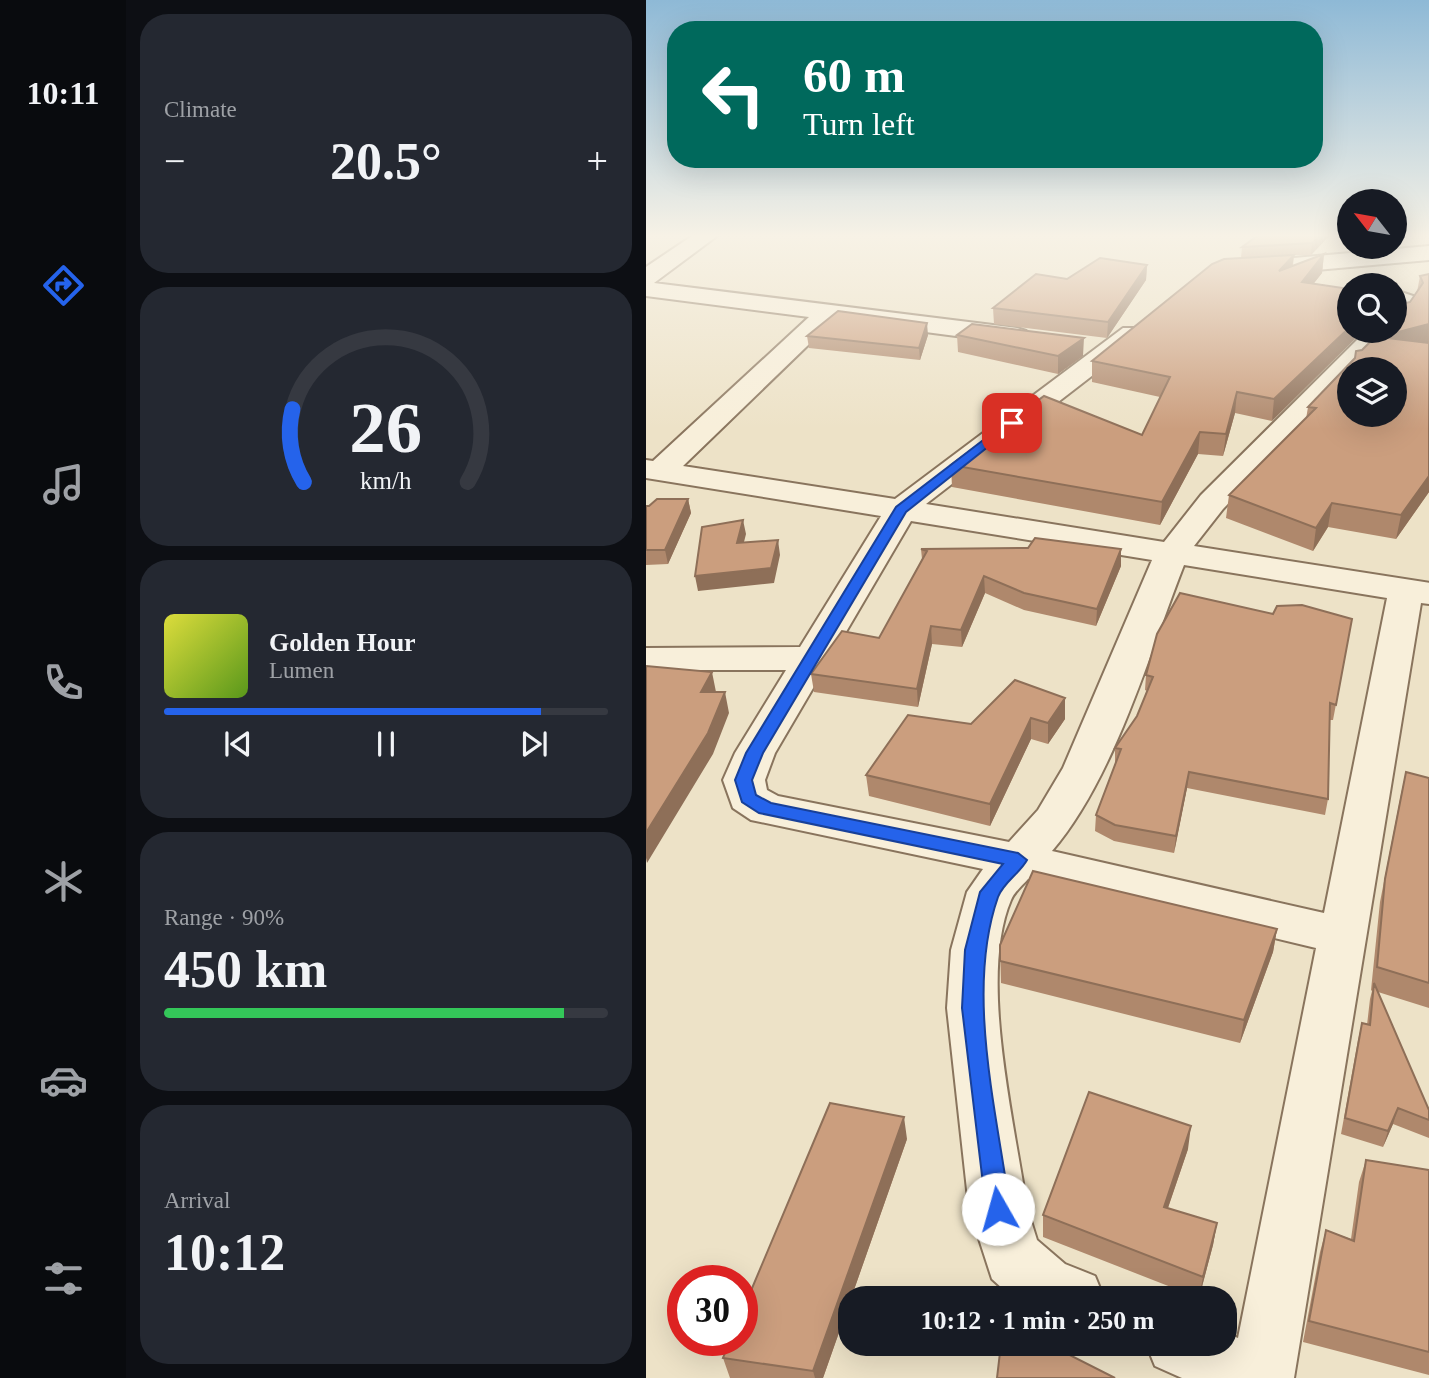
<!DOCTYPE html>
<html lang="en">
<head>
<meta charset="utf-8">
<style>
	:root { --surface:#171b24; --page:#242831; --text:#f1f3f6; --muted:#9ea1a6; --line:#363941; --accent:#2563eb }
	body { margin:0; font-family:"Times New Roman",serif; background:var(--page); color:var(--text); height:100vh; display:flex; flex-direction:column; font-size:26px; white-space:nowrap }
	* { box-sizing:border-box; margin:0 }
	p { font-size:23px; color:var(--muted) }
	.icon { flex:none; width:38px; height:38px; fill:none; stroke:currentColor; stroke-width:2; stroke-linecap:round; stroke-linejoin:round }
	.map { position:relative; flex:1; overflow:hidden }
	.drawer { display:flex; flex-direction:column; gap:14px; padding:14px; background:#0d0f14; width:520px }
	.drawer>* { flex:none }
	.guide { position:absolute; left:21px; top:21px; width:656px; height:147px; border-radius:28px; box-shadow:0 7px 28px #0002; background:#00695c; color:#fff; overflow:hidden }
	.needle { width:46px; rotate:301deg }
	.controls { position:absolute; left:691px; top:189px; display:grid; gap:14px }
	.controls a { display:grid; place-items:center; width:70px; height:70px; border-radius:50%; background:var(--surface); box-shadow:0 7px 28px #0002; font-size:35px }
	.speed { position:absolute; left:21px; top:1265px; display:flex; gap:14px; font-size:35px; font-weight:700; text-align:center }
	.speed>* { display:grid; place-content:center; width:91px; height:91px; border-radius:50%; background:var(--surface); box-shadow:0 7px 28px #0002; line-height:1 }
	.speed .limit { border:10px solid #d22; background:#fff; color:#111 }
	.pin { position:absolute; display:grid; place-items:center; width:60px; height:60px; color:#fff; margin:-30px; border-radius:14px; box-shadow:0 4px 10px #0006 }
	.me { position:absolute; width:77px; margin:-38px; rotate:353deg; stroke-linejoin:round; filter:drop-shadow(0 0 5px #0008) }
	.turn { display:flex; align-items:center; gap:24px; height:147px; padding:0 21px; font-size:32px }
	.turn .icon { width:91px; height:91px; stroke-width:2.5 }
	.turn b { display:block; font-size:49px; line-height:60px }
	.big { font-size:52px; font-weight:800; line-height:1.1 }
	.drawer .card { flex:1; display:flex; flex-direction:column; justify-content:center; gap:10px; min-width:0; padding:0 24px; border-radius:28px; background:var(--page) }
	.drawer .dial { align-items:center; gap:0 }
	.dial svg { height:182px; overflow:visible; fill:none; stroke:var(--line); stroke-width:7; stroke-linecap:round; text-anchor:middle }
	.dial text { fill:var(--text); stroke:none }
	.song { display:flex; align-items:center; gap:21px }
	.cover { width:84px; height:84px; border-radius:10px; background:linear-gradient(135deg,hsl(60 70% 55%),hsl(90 70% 35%)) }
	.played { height:7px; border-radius:4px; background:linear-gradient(90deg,var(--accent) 85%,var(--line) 85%) }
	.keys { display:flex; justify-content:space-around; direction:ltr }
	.heat { display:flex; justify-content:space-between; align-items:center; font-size:38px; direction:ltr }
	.charge { height:10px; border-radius:5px; background:linear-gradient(90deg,#34c759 90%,var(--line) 0) }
	.trip { position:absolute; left:192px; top:1286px; width:399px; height:70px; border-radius:28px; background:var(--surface); box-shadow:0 7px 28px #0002; font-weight:800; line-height:70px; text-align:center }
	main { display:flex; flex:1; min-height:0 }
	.tab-bar { display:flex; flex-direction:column; width:126px; justify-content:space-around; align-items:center; background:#090b0e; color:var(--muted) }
	.tab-bar .icon { width:49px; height:49px }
	.tab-bar .active { color:var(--accent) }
	.tab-bar b { font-size:32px; color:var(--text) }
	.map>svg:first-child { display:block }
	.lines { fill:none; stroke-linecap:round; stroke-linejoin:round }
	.minor-casing { stroke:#89745d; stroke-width:4 }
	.minor { fill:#f8efda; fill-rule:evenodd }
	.wall { fill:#af886c }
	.shaded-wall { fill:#8e6f58 }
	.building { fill:#cb9e7e; stroke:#8e6f58; stroke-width:2; fill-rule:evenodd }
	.route { fill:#2563eb; stroke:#184099; stroke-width:2 }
</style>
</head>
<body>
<main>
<nav class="tab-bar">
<b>10:11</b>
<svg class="icon active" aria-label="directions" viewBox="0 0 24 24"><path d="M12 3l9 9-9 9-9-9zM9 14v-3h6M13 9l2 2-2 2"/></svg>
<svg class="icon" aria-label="music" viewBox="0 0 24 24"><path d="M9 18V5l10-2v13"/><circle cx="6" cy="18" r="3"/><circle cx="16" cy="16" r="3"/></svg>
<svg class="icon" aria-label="phone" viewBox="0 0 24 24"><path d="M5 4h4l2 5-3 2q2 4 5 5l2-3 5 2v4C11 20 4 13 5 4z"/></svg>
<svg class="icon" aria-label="climate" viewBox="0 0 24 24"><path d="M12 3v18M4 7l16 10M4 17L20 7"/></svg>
<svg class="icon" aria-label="car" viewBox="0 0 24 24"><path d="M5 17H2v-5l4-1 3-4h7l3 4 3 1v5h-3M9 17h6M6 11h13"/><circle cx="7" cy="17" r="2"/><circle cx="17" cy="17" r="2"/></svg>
<svg class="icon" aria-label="filters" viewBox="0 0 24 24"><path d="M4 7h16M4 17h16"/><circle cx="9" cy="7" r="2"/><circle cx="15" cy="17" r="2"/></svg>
</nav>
<section class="drawer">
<div class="card"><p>Climate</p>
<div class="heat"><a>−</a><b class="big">20.5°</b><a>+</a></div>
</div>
<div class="card dial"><svg viewBox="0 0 100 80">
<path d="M14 69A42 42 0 1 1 86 69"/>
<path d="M14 69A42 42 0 0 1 9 37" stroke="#2563eb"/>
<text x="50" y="56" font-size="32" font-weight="700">26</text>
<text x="50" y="72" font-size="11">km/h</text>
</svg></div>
<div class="card">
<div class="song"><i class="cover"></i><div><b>Golden Hour</b><p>Lumen</p></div></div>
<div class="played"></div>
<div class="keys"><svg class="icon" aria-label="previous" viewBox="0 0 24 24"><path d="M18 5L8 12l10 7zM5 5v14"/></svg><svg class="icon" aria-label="pause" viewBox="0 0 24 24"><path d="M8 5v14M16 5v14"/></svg><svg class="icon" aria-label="next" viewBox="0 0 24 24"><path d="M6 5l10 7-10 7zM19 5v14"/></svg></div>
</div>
<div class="card"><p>Range · 90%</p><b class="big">450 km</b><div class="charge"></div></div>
<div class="card"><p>Arrival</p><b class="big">10:12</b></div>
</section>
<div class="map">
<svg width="784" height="1378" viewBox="0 0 784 1378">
	<rect width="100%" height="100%" fill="#ede2c7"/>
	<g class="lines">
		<defs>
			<path id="minor" d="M 46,236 L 71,236 L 8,283 L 371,328 L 380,331 L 384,336 L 380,341 L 371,344 L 188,320 L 37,466 L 249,499 L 477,328 L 495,328 L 499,333 L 495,338 L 280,504 L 518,542 L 555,495 L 720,331 L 747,331 L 711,369 L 704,369 L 704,377 L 577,509 L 548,546 L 784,583 L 784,604 L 775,603 L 648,1378 L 536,1378 L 509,1366 L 500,1344 L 579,1344 L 579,1333 L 592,1338 L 670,948 L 382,879 C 377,885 368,892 365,900 C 332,977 369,1124 381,1208 L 391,1240 L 419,1264 L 449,1276 L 458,1298 L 367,1298 L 346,1279 L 323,1208 L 301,1008 L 305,950 L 321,892 L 337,869 L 105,820 L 87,808 L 77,780 L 89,753 L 140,670 L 0,670 L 0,648 L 154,647 L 235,516 L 0,478 L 0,460 L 7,461 L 163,317 L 0,296 L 0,267 ZM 265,521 L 506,560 L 417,768 L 392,810 L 363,842 L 132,796 L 121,790 L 119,780 L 129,753 ZM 538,565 L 741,598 L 678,913 L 406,851 C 468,779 503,654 538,565 Z
				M 784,246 L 784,260 L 625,274 L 614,267 L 625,260 Z
				M 749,290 L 767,296 L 771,301 L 758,320 L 749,322 Z"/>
		</defs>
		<use href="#minor" class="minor-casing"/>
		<use href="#minor" class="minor"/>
	</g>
	<path class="wall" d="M 683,236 L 665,255 L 648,255 L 647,266 L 678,254 L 676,273 L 667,284 L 626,421 L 589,413 L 577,456 L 552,454 L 514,525 L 306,487 L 305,465 L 496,435 L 514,397 L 446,382 L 446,361 L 595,258 L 596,247 Z
		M 501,265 L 500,280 L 461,338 L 348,324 L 347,308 L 421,279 Z
		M 783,274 L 783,492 L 750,539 L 682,527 L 667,551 L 580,518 L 583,495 L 660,419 L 662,407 L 716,350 L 749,331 L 749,285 L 750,302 L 753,305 L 764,302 L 771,292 L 774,276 Z
		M 282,335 L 274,360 L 163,348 L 161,336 Z
		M 311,335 L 437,356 L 412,374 L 312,352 Z
		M 42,499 L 45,513 L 22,564 L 0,565 L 0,506 Z
		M 275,549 L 475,549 L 475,566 L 450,626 L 378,610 L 339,593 L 316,647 L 286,644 L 272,707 L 168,692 L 165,674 L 233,638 L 276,559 Z
		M 627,614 L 706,619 L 687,720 L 683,720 L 682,799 L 679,815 L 541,788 L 528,853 L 468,841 L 449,831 L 450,815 L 469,764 L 469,748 L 491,716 L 501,691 L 499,690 L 500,675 Z
		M 369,680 L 419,719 L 402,744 L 385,739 L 344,826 L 223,796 L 220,775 L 325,724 Z
		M 760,772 L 783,778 L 783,1008 L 732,992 L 783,1110 L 783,1138 L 747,1124 L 737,1147 L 695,1134 L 712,1040 L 716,1023 L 721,1025 L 724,999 L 726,991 L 725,990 L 734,902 L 755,794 Z
		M 631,929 L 627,952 L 594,1043 L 355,983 L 354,945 Z
		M 261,1139 L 177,1378 L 84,1378 L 77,1358 Z
		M 542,1149 L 522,1208 L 571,1223 L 567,1245 L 553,1298 L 397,1237 L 397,1215 Z
		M 720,1160 L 783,1170 L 783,1375 L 657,1342 L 674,1252 L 680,1230 L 705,1239 L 713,1182 Z"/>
	<path class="shaded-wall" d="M 674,236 L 683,236 L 665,255 L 666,243 Z
		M 678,254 L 676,273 L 654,301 L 656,282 Z
		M 648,255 L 645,274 L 633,271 Z
		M 501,265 L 500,280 L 461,338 L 462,322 Z
		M 281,323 L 282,335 L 274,360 L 273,348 Z
		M 783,324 L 783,343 L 733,337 Z
		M 704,327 L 704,331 L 717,331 L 626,421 L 628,399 Z
		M 438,338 L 437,356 L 412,374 L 412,356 Z
		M 591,392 L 589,413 L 577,456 L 580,434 Z
		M 554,432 L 552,454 L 514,525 L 516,502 Z
		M 783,476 L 783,492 L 750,539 L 755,515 Z
		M 42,499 L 45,513 L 22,564 L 19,550 Z
		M 686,503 L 682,527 L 667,551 L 670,528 Z
		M 97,520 L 100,534 L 94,558 L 91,543 Z
		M 132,540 L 134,555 L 128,583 L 52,591 L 49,576 Z
		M 475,549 L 475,566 L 450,626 L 451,609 Z
		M 338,576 L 339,593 L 316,647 L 315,630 Z
		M 285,626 L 286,644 L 272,707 L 271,689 Z
		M 66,672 L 70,692 L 55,692 Z
		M 79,692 L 83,713 L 67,754 L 1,863 L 0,858 L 0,833 Z
		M 419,698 L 419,719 L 402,744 L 402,723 Z
		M 385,718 L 385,739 L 344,826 L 344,804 Z
		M 543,772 L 541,788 L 528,853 L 530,836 Z
		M 631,929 L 627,952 L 594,1043 L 598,1020 Z
		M 752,1108 L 747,1124 L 737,1147 L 742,1131 Z
		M 258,1117 L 261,1139 L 177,1378 L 169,1378 L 167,1371 Z
		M 545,1126 L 542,1149 L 515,1228 L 518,1207 Z
		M 571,1223 L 567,1245 L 553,1298 L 557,1277 Z"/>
	<path class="building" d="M 611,236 L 674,236 L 666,243 L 596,247 Z
		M 678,254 L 656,282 L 704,289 L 704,327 L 628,399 L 591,392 L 580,434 L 554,432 L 516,502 L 305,465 L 398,396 L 496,435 L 524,377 L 446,361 L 566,264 L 578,259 L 648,255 L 633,271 Z
		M 454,258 L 501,265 L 462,322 L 347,308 L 390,274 L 421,279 Z
		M 783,274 L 783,324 L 733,337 L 783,343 L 783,476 L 755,515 L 686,503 L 670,528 L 583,495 L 670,408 L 662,407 L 709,358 L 710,351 L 716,350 L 735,331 L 749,331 L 749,317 L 753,313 L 753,309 L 749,309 L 749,285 L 742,285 L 750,283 L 750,302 L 753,305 L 764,302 L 777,283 L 774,276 ZM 704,369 L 749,369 L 749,415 L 704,415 Z
		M 192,311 L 281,323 L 273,348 L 161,336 Z
		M 326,324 L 438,338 L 412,356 L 311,335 Z
		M 11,499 L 42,499 L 19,550 L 0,550 L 0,506 L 3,506 Z
		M 97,520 L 91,543 L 132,540 L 125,568 L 49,576 L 56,527 Z
		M 389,538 L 475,549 L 451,609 L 378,593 L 338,576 L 315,630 L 285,626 L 271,689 L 165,674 L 196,631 L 233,638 L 281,551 L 275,549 L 382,548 Z
		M 534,593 L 627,614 L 631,606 L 656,605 L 706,619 L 690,705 L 684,703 L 682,799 L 543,772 L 530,836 L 469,825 L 450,815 L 475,749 L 469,748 L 491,716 L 507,677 L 500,675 L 511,634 Z
		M 0,666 L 66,672 L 55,692 L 79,692 L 62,733 L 0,833 Z
		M 369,680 L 419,698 L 402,723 L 385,718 L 344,804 L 220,775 L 262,715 L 325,724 Z
		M 760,772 L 783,778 L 783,983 L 731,967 L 739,879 Z
		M 387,871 L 631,929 L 598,1020 L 354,961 L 354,945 Z
		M 728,983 L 783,1110 L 783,1120 L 752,1108 L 742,1131 L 699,1118 L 716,1023 L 724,1025 Z
		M 443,1092 L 545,1126 L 518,1207 L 571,1223 L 557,1277 L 397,1215 Z
		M 184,1103 L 258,1117 L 167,1371 L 77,1358 L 84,1340 L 96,1340 L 96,1312 Z
		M 720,1160 L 783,1170 L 783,1352 L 663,1321 L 680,1230 L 708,1241 Z
		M 355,1344 L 402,1344 L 469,1378 L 351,1378 Z"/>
	<linearGradient id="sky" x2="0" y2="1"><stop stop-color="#8eb9d6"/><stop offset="0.55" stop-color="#f7f2e6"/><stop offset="1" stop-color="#f7f2e6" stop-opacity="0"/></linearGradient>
	<rect width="784" height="429" fill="url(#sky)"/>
	<path class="route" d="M 362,421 L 372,423 L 260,512 L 117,753 L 106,780 L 110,795 L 125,803 L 372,853 L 381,860 C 374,873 357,883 352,897 C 319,991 351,1112 364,1209 L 361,1217 L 352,1220 L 344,1217 L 340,1209 L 316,1008 L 319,950 L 334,892 L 357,864 L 113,813 L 96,802 L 89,780 L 100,753 L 250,507 Z"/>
</svg>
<div class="controls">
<a><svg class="needle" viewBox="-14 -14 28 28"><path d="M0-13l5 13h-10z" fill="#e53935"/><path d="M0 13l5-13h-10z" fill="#9ea1a6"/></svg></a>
<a><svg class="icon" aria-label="search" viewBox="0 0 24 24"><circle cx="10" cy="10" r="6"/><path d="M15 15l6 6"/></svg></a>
<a><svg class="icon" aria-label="layers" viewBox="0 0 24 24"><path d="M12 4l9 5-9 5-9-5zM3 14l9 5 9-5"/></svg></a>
</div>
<div class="speed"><div class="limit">30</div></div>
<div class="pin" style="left:366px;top:423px;background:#d93025"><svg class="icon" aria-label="arrive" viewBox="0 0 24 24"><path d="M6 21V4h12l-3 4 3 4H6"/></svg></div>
<svg class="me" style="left:352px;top:1209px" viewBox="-20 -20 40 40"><circle r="19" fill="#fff"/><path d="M0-13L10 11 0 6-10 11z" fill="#2563eb"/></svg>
<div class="trip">10:12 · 1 min · 250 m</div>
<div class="guide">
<div class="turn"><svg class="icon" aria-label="left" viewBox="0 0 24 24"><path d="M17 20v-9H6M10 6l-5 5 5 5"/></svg><div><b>60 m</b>Turn left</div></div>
</div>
</div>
</main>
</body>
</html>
